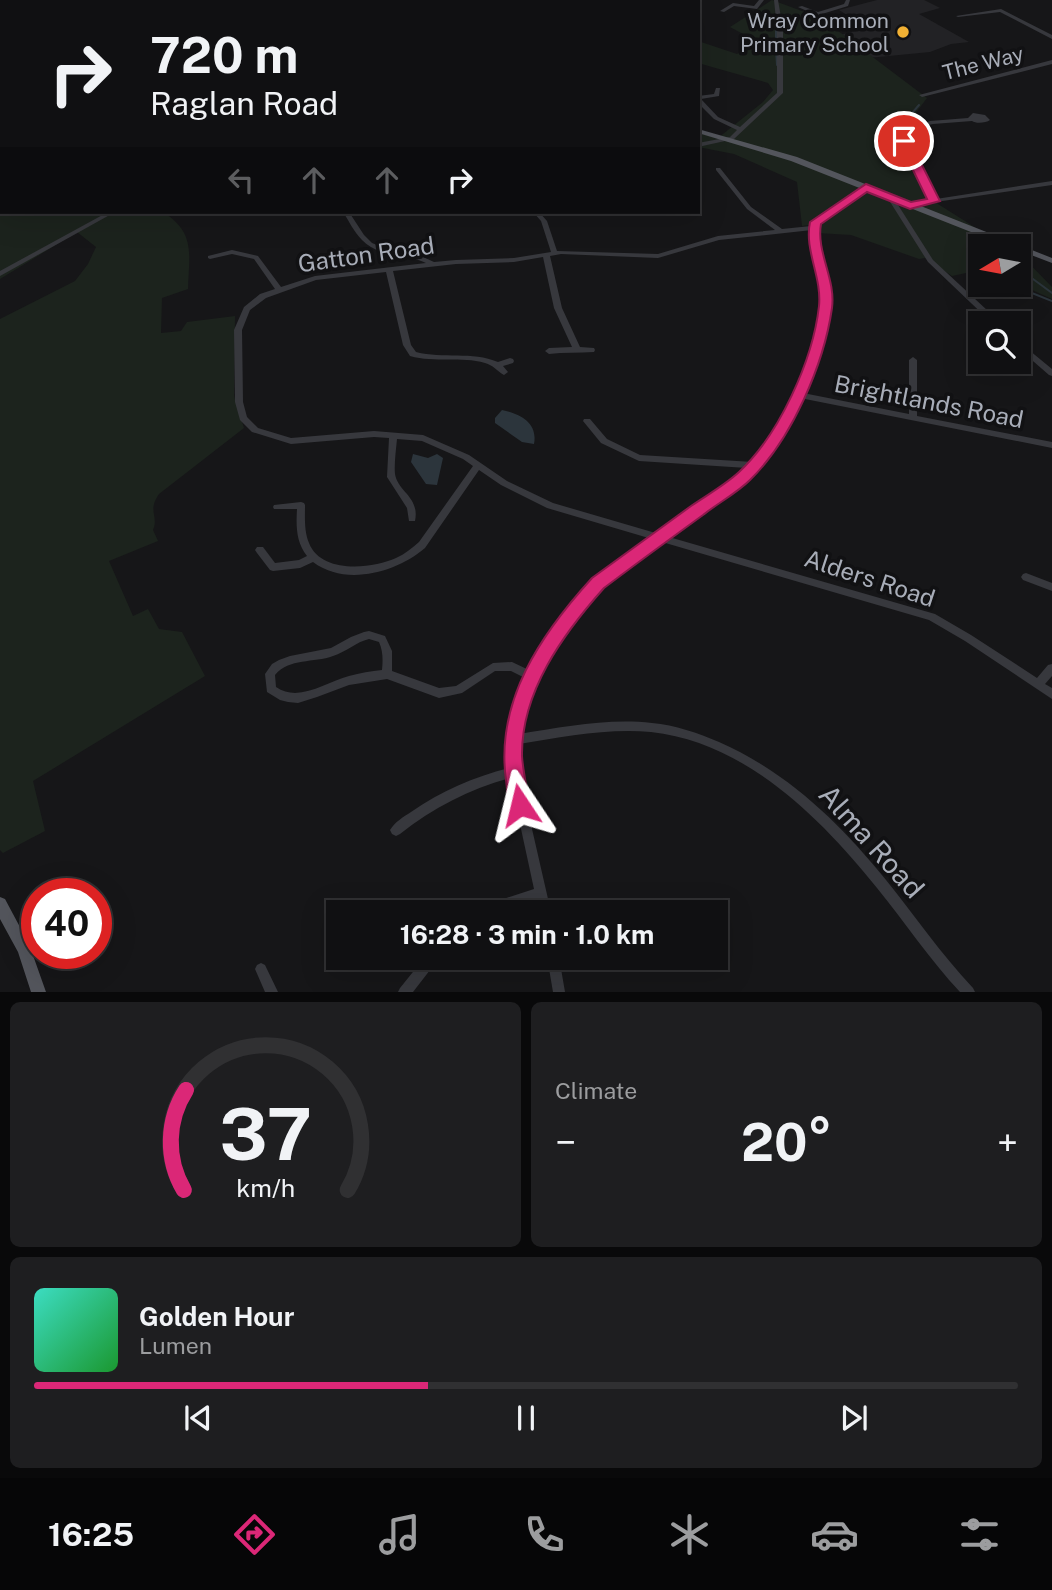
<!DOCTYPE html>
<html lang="en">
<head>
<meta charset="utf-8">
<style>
	:root { --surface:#101012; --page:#1e1e20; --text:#f1f3f6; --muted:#9c9d9f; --line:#303032; --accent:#db2777 }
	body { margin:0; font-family:"Public Sans",sans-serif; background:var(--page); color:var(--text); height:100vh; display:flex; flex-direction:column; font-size:26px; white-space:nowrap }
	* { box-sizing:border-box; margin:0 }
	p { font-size:23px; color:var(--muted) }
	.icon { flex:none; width:38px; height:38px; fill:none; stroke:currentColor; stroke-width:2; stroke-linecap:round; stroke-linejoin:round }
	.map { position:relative; height:992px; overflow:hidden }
	.drawer { display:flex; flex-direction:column; gap:10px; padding:10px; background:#09090a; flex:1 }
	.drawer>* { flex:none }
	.hud { position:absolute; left:0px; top:0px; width:700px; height:214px; box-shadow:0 7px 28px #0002,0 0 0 2px var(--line); background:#101012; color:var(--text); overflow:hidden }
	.needle { width:46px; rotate:260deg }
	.buttons { position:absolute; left:968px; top:234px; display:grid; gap:14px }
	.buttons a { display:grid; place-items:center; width:63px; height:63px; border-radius:0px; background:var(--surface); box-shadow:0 7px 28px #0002,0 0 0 2px var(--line); font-size:35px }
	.speed { position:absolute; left:21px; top:878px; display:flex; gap:14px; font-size:35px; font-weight:700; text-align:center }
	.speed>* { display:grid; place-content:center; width:91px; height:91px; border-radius:50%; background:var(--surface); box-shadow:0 7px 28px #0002,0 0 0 2px var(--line); line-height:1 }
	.speed .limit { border:10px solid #d22; background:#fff; color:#111 }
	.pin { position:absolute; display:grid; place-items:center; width:60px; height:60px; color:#fff; margin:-30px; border:4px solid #fff; border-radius:50%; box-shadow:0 2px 7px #0007 }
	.me { position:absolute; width:77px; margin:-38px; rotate:350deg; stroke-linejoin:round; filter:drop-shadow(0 0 5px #0008) }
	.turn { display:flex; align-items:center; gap:24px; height:147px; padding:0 35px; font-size:32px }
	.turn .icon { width:91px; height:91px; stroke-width:2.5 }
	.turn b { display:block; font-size:49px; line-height:60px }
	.lanes { display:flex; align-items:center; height:66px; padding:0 35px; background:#0003; justify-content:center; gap:35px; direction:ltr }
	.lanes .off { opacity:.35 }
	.big { font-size:52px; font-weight:700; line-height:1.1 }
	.drawer .widget { flex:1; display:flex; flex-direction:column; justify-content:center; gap:10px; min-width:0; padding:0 24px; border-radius:10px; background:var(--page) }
	.drawer .dial { align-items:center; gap:0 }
	.dial svg { height:182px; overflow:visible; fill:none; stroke:var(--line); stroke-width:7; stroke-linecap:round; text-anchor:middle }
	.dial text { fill:var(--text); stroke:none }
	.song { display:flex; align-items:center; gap:21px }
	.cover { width:84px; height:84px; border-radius:10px; background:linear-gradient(135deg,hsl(170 70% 55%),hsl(130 70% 35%)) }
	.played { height:7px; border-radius:4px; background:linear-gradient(90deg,var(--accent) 40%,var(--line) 40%) }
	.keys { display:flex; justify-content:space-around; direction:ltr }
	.heat { display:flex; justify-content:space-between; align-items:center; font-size:38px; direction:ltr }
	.drawer .tiles { flex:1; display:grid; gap:10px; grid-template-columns:1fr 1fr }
	.widget:last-child { grid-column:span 2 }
	.trip { position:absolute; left:326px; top:900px; width:402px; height:70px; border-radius:0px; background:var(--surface); box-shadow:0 7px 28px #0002,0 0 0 2px var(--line); font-weight:700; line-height:70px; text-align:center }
	.menu { display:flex; height:112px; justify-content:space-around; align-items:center; background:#060607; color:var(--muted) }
	.menu .icon { width:49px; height:49px }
	.menu .selected { color:var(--accent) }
	.menu b { font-size:32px; color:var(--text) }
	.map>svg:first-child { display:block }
	.built { fill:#222225 }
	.green { fill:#1c231d }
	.water { fill:#2c353c }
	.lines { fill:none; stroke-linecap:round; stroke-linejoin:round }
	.stream { stroke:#2c353c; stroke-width:2 }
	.minor { fill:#37383d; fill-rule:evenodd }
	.major { fill:#53555c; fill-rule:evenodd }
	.route { fill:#db2777; stroke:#8e194d; stroke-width:2 }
	.poi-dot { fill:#f2b134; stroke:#111113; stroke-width:2.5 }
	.labels { text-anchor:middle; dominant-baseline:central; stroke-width:7; stroke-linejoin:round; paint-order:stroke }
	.far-poi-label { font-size:21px; fill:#a8adb8; stroke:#111113; text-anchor:end }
	.far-street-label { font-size:21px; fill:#a8adb8; stroke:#111113 }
	.street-label { font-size:24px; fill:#a8adb8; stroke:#111113 }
	.near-street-label { font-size:28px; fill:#a8adb8; stroke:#111113 }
</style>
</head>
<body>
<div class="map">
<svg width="1052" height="992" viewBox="0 0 1052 992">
	<rect width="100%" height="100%" fill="#161618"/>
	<path class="built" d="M 877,0 L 924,0 L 940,8 L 919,14 L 969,42 L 951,44 L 930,52 L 868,58 L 840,35 L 868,28 L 839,10 Z"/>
	<path class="green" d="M 772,0 L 821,18 L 927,98 L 915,114 L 908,140 L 924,188 L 938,204 L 976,228 L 970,234 L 1006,247 L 980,247 L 980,270 L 952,276 L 925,258 L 919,259 L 851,235 L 817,233 L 810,225 L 802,226 L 797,182 L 734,154 L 698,147 L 698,133 L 718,138 L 763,102 L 773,90 L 768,83 L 698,63 L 698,41 L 737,54 L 756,41 L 730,27 Z
		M 0,52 L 2,212 L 163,212 C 196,233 189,254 188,289 L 162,298 L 161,333 L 181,331 L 187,322 L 235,316 L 234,396 L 244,428 L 159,494 C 147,511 159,516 153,530 L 158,541 L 109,561 L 133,616 L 148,609 L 159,629 L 182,632 L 205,676 L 33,781 L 45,831 L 3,853 L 0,850 L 0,319 L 75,281 L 88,264 L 96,247 L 77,232 L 0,279 Z
		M 1019,253 L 1052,287 L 1052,299 L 1019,284 Z"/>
	<path class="water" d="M 502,410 C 521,414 538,423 534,444 L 522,442 L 495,423 L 495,418 Z
		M 413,454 L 428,458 L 437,454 L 443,458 L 437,485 L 426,484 L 411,462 Z"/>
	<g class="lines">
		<path class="stream" d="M 776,14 L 776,46
			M 776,49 L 777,65
			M 908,138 L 913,112 L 919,105
			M 1018,268 L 1052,293
			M 1012,285 L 1052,301"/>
		<path class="minor" d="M 433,0 L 438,0 L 439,2 L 434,2 Z
			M 458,0 L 468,0 L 464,2 L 453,2 Z
			M 471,0 L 476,0 L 477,2 L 472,2 Z
			M 592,0 L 597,0 L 598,2 L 593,2 Z
			M 662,0 L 667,0 L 669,2 L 663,2 Z
			M 759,0 L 764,0 L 757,9 L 734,6 L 724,12 L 720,11 L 733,3 L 754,6 Z
			M 774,0 L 778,0 L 783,29 L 783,93 L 734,139 L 698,147 L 698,143 L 730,137 L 737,130 L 714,119 L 698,103 L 698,96 L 714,94 L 716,88 L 720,88 L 719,96 L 701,99 L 718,117 L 740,127 L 777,93 L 777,29 Z
			M 846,0 L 850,0 L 848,6 L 822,14 L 842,27 L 843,28 L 840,30 L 816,15 L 798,7 L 802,6 L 818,12 L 844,4 Z
			M 1001,9 L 1052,35 L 1052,39 L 1000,12 L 958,17 L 956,16 Z
			M 1052,60 L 1052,64 L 922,97 L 919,95 Z
			M 973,113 L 985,115 L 990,120 C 986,123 976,124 972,121 L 933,124 L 929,125 L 924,136 L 907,142 L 936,199 L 1052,181 L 1052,185 L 908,206 L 908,204 L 930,200 L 901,141 L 902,140 L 920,134 L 925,123 L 930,121 L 968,118 Z
			M 716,168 L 720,168 L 751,207 L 782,229 L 811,226 L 812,224 L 864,186 L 869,187 L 817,226 L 830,297 L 826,327 L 817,362 L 803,393 L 909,414 L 909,360 L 913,357 L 917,360 L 917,416 L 1052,442 L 1052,448 L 800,398 C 787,421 774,450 756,469 C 731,495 698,515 669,537 L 935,614 L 971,635 L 1037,678 L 1048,665 L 1052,664 L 1052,676 L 1045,684 L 1052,688 L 1052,699 L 965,641 L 929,620 L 662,542 L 592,593 L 555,647 L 527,699 L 519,734 C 563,727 608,718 652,723 C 675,725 698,733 719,742 C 787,772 839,822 886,880 C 915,916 941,954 973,988 L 975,992 L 960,992 C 929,959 905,922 877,888 C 821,818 745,742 651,732 C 607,728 563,737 519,744 L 519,772 L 551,912 L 539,912 L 536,900 L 501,912 L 476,912 L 478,908 L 482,906 L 534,889 L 510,778 C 469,789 433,808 400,834 L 396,836 L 392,834 L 390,830 C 395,822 403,817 411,812 C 441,791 474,777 509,768 L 509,732 L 517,698 L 527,679 L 511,671 L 495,671 L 462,693 L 439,698 L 387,679 L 349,685 L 317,697 L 298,703 L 288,702 L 280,700 L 267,692 L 265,674 L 272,664 L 279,660 L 290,656 L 331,648 L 351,637 L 364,632 L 369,631 L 385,636 L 392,651 L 392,671 L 439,688 L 456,686 L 493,663 L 512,662 L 531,671 L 547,641 L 586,587 L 652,539 L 547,508 L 501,485 L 479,470 L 425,548 C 397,572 346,587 313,562 L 300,568 L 273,571 L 270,570 L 257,553 L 255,550 L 257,547 L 263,547 L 275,563 L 299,560 L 307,556 C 296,542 296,526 297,509 L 274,509 L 273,507 L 274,505 L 301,502 L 304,503 L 305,505 C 305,517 304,531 309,543 C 321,574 372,569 396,558 C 405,554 412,548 419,542 L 473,466 L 463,459 L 422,441 L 397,439 C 396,450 394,464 395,474 C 398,492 420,497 415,521 L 409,521 L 407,508 L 387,477 L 389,438 L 374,437 L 291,444 L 252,432 L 240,420 L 235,402 L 234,330 L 244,307 L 260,294 L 275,289 L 254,259 L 232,254 L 210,259 L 208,258 L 208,256 L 232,250 L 258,256 L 281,287 L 315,276 L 426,263 C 406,253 379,258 362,240 C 354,232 349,221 343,212 L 349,212 L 364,235 L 372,243 L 387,249 L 421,256 L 434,262 L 456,260 L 514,258 L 551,252 L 541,221 L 533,212 L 539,212 L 547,221 L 557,251 L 658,254 L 718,236 L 775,230 L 747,209 L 716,170 ZM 812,230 C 814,244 816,259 818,273 C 820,281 823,291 822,300 C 818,360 786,413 753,462 L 640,455 L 607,439 L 590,419 L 584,419 L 583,421 L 601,443 L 639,461 L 747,468 L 728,485 L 659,534 L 553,503 L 507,481 L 469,455 L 423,435 L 374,431 L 291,438 L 258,428 L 247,417 L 243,402 L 242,330 L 250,310 L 266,298 L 316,280 L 386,272 L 403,345 L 410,356 C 435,363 461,356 485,363 C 493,365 497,371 504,375 L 508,372 L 503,366 L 513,363 L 514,361 L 513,359 L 510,358 L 498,362 C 472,351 443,359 416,352 L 411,345 L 393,271 L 456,264 L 514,262 L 543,257 L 554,308 L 572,347 L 549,348 L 545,351 L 549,354 C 564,352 579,353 594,352 L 595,350 L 594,348 L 580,347 L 562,308 L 550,256 L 561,254 L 658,258 L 719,240 ZM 369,639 L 379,642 C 383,651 383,660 382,670 C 371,671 360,673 349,676 C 326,682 299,703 276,687 L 275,675 C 289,658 314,663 333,656 C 346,652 356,642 369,639 Z
			M 890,195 L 893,197 L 933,260 L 1002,324 L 993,324 L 928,262 L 887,197 Z
			M 108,212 L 115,212 L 0,276 L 0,271 Z
			M 1018,341 L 1052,369 L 1052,376 L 1049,375 L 1018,348 Z
			M 1026,573 L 1052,583 L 1052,591 L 1023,580 L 1021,577 L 1023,574 Z
			M 425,957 L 439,957 L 437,961 L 413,992 L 398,992 L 400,988 Z
			M 547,957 L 559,957 L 565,992 L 553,992 Z
			M 261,963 L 265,965 L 278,992 L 265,992 L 255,969 L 257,965 Z"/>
		<path class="major" d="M 241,0 L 248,0 L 251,2 L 243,2 Z
			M 698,129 L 797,157 L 1052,258 L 1052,263 L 1018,250 L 1018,247 L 1009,247 L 791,161 L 698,133 Z
			M 0,897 L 5,899 L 29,944 L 46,992 L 31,992 L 18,952 L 0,919 Z"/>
	</g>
	<path class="route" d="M 901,138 L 910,141 L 940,201 L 910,209 L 867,192 L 821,224 C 816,252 836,279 832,308 C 824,364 792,439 750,480 C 737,493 718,503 703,515 C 670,539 637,563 604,588 C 563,634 521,692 522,756 C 523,772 527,789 530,805 L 527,812 L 520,815 L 512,812 C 508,802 507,791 506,780 C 495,701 541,634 592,578 C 625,554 658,530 691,506 C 707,495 725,485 739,472 C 779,435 813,360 819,306 C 822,277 804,250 810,222 L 866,184 L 911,202 L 927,199 L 899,141 Z"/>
	<circle class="poi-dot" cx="903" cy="32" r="7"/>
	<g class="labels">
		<g class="far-poi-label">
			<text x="889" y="20">Wray Common<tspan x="889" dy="24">Primary School</tspan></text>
		</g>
		<g class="far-street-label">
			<text transform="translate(983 63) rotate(-14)">The Way</text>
		</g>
		<g class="street-label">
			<text transform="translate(366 254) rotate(-8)">Gatton Road</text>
			<text transform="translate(929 401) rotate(11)">Brightlands Road</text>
			<text transform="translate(870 578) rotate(18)">Alders Road</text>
		</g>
		<g class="near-street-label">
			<text transform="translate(872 841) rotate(48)">Alma Road</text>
		</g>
	</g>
</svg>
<div class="buttons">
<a><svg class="needle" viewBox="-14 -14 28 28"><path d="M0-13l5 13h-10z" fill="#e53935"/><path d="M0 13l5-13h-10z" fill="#9c9d9f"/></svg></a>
<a><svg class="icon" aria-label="search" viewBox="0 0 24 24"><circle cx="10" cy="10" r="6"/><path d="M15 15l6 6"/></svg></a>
</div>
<div class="speed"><div class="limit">40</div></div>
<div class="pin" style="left:904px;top:141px;background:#d93025"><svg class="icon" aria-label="arrive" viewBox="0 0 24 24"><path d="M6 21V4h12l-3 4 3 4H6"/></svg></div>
<svg class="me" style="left:520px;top:805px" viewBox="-20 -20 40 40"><path d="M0-17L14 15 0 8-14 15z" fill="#db2777" stroke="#fff" stroke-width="4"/></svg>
<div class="trip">16:28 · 3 min · 1.0 km</div>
<div class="hud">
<div class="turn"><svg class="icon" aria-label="right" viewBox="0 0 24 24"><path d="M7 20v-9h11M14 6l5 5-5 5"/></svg><div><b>720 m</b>Raglan Road</div></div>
<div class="lanes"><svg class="icon off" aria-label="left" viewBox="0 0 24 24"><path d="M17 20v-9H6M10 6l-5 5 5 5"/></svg><svg class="icon off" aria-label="ahead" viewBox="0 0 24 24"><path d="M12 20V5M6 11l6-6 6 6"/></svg><svg class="icon off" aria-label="ahead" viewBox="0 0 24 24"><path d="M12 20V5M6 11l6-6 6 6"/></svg><svg class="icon" aria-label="right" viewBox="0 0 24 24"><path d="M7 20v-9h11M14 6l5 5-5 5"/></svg></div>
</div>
</div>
<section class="drawer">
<div class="tiles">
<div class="widget dial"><svg viewBox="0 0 100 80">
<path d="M14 69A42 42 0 1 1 86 69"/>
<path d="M14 69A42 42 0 0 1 15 25" stroke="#db2777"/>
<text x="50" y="56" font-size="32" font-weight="700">37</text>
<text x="50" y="72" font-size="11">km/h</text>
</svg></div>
<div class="widget"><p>Climate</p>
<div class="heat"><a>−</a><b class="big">20°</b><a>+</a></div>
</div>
<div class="widget">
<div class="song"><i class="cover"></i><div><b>Golden Hour</b><p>Lumen</p></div></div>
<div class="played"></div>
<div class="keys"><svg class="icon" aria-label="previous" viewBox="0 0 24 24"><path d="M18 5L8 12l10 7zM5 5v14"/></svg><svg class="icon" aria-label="pause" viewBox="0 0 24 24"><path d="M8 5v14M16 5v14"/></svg><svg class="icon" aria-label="next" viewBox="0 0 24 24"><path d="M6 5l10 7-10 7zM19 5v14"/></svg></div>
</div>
</div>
</section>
<nav class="menu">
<b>16:25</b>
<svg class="icon selected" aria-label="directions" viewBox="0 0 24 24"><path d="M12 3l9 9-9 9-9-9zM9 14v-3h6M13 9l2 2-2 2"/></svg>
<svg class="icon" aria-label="music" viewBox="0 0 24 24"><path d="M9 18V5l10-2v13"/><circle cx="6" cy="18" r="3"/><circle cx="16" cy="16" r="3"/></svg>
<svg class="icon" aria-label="phone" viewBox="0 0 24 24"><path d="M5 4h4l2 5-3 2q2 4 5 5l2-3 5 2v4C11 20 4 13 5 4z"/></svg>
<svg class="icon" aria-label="climate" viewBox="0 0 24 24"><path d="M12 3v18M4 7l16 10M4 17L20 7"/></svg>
<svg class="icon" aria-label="car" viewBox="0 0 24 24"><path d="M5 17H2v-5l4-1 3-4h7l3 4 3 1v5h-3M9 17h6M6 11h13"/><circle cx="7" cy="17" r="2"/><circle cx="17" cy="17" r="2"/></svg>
<svg class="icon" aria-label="filters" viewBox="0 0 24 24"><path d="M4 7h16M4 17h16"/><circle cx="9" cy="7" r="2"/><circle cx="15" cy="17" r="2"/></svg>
</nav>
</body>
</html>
